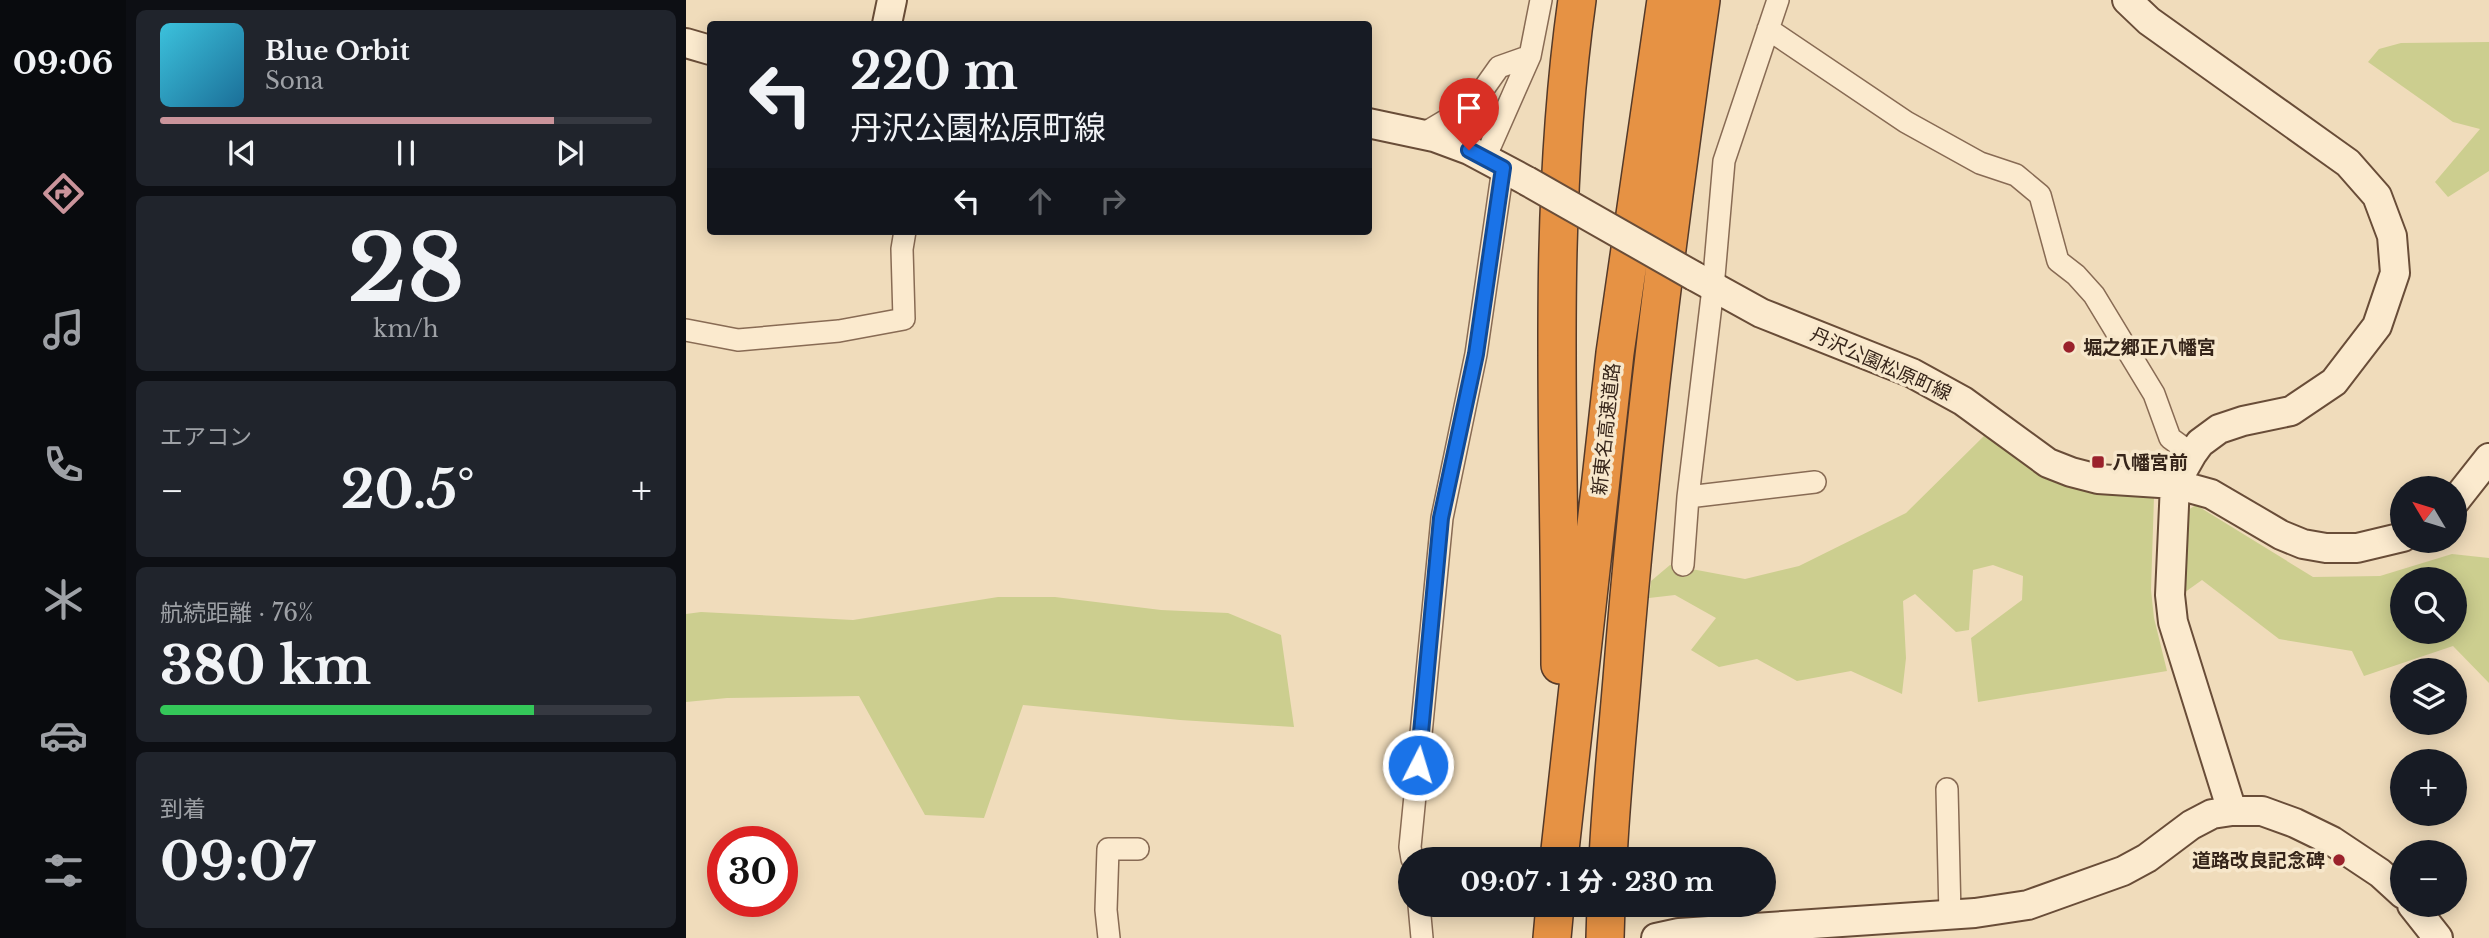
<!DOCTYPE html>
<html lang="ja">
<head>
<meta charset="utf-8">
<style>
	:root { --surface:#171b24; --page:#20242c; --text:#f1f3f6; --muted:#9ea1a6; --line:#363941; --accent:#ca949b }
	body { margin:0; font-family:"Libre Baskerville","Noto Sans JP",serif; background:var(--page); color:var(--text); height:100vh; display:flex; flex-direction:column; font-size:26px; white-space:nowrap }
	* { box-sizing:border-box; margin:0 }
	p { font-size:23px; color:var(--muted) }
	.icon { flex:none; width:38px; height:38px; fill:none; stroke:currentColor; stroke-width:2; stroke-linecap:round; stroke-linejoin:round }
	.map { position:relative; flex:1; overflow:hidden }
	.side { display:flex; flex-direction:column; gap:10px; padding:10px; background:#0d0f14; width:560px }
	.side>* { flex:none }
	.top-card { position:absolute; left:21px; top:21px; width:665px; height:214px; border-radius:7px; box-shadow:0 4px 18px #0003; background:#171b24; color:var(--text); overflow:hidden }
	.needle { width:46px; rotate:308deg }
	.controls { position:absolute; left:1704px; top:476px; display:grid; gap:14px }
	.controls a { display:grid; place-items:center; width:77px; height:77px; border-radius:50%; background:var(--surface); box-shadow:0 4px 18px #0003; font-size:35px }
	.speed { position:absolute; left:21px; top:826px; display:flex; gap:14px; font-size:35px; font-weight:700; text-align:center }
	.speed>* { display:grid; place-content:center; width:91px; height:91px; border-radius:50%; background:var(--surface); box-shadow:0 4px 18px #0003; line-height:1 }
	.speed .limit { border:10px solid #d22; background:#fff; color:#111 }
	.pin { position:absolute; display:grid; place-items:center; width:60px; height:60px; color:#fff; margin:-72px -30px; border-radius:50% 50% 50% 0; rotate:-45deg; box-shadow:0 0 7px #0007 }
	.pin .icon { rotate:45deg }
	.me { position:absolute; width:77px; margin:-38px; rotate:5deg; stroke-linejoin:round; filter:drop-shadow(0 0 5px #0008) }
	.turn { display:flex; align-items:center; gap:24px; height:147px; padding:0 28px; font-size:32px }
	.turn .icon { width:91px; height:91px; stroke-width:2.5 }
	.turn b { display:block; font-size:49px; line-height:60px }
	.lanes { display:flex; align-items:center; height:66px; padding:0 28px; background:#0003; justify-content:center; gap:35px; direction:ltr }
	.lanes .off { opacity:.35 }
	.big { font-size:52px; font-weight:700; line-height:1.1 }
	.side .widget { flex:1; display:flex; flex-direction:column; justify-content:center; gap:10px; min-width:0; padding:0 24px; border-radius:10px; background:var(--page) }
	.side .dial { align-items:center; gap:0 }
	.dial b { font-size:91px; line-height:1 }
	.song { display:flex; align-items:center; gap:21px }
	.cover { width:84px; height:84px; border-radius:10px; background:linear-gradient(135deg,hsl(190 70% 55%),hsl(200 70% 35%)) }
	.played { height:7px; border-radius:4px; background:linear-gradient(90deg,var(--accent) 80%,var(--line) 80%) }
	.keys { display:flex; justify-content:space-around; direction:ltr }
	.heat { display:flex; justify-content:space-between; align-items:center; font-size:38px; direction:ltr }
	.charge { height:10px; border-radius:5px; background:linear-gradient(90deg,#34c759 76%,var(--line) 0) }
	.trip { position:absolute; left:712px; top:847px; width:378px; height:70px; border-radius:35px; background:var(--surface); box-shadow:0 4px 18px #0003; font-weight:700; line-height:70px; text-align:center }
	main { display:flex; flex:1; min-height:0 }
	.tabs { display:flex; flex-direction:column; width:126px; justify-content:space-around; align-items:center; background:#090b0e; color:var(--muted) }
	.tabs .icon { width:49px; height:49px }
	.tabs .on { color:var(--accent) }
	.tabs b { font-size:32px; color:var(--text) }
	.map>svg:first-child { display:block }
	.green { fill:#ccce8f; fill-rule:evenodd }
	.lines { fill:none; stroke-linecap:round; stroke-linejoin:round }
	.street-casing { stroke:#886b54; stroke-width:24 }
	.secondary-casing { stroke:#694d38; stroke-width:32 }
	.highway-casing { stroke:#553a29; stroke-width:40 }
	.street { stroke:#fbeace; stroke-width:21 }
	.secondary { stroke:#fbeace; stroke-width:28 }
	.highway { stroke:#e69244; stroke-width:37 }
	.secondary-bridge-casing { stroke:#694d38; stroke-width:32; stroke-linecap:butt }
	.secondary-bridge { stroke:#fbeace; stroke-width:28 }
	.route-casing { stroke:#114b97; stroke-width:18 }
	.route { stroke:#1a73e8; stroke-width:12 }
	.poi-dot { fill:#9a212b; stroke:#f7e7cb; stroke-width:2.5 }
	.labels { text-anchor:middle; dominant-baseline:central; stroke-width:7; stroke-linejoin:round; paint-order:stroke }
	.poi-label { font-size:19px; font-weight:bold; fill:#36251a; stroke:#f7e7cb; text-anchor:start }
	.street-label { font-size:19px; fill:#36251a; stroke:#f7e7cb }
</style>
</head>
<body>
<main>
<nav class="tabs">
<b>09:06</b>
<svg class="icon on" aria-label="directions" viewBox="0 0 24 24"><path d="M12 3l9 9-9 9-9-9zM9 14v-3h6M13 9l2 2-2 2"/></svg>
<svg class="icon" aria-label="music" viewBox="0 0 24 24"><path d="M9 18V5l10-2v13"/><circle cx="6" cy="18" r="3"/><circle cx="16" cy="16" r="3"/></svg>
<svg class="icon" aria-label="phone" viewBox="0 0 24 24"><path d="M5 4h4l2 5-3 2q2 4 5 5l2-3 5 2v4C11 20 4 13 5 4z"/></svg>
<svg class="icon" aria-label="climate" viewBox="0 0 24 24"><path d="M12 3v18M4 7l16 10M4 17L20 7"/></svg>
<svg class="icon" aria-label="car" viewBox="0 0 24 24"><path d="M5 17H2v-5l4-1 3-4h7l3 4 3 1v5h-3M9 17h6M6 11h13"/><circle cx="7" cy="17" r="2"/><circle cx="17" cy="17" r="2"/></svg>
<svg class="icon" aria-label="filters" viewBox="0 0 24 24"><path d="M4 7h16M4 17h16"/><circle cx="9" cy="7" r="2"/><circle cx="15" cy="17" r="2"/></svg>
</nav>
<section class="side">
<div class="widget">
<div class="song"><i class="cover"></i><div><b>Blue Orbit</b><p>Sona</p></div></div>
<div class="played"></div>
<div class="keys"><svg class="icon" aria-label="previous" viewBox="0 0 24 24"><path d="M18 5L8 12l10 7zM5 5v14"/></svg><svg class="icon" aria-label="pause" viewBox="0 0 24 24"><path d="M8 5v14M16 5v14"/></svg><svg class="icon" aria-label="next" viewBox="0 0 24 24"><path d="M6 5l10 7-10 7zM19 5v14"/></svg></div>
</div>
<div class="widget dial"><b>28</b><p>km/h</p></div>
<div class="widget"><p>エアコン</p>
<div class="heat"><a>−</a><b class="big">20.5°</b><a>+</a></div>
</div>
<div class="widget"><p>航続距離 · 76%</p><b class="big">380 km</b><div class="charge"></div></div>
<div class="widget"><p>到着</p><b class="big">09:07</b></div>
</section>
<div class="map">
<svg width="1803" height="938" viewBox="0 0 1803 938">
	<rect width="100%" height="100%" fill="#f0dcbb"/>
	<path class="green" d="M 1803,42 L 1803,171 L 1762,197 L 1749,182 L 1794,129 L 1767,122 L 1682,62 L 1693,49 L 1715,43 Z
		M 1298,436 L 1370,483 L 1426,495 L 1468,497 L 1465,590 L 1468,618 L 1481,671 L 1292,702 L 1285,638 L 1336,600 L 1337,576 L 1307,565 L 1287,570 L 1283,630 L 1270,632 L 1229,594 L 1217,601 L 1220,658 L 1216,694 L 1165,671 L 1111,681 L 1071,659 L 1033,667 L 1005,650 L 1030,618 L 989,595 L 963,598 L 965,581 L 984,565 L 1059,579 L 1113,566 L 1220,513 Z
		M 1510,505 L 1627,577 L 1694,576 L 1766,554 L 1803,558 L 1803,683 L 1767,646 L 1678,676 L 1666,651 L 1593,639 L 1516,580 L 1495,595 L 1497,513 ZM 1717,579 L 1769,579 L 1769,632 L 1717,632 Z
		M 312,597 L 369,597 L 475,610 L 542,613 L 595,635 L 608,727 L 494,720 L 337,705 L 298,818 L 239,815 L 173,696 L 41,698 L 0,702 L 0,614 L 15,612 L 167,620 Z"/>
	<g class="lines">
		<defs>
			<path id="street" d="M 1082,29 L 1220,122 L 1294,163 L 1330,175 L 1354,195 L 1372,261 L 1390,275 L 1408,295 L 1468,394 L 1484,438 L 1506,454
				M 737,134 L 769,115 L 796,91 L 813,67 L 844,56
				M 799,158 L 844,56 L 855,0
				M 0,330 L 52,340 L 153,331 L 218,319 L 216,249 L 219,231
				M 1002,497 L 1129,482
				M 997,565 L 1002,497 L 1027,288 L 1038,161 L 1092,0
				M 1261,789 L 1264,915
				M 726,859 L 724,847 L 756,518 L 790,354 L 817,168
				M 733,905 L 736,938
				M 423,938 L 420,910 L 422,849 L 452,849"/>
			<path id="secondary" d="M 1441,0 L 1463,21 L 1662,163 L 1691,196 L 1706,236 L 1709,273 L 1691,326 L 1648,382 L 1605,411 L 1557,421 L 1533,429 L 1514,443 L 1506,454 L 1489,484 L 1484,595 L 1487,622 L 1546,811
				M 201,24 L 206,0
				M 0,43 L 24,50
				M 682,123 L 748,137 L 783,150 L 841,181
				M 1008,276 L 1075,313 L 1226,373 L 1277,401 L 1362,463 L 1385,472 L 1412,479 L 1489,484 L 1525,494 L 1595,535 L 1617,544 L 1640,548 L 1671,548 L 1717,537
				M 1769,501 L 1803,458
				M 1726,905 L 1752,938
				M 970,938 L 993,933 L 1289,913 L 1342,905 L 1437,871 L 1461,858 L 1505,825 L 1526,814 L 1546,811 L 1576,811 L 1609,823 L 1646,841 L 1694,873 L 1717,894"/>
			<path id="highway" d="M 874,665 C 874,443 860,220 891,0
				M 873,859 L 929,353 L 980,0
				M 922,859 C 925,799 931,739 936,679 C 954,452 982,226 1015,0
				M 866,938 L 869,905
				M 919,938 L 920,905"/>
		</defs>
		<use href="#street" class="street-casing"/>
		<use href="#secondary" class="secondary-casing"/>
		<use href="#highway" class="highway-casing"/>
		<use href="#street" class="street"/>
		<use href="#secondary" class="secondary"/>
		<use href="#highway" class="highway"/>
		<defs>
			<path id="secondary-bridge" d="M 841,181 L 1008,276"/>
		</defs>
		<use href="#secondary-bridge" class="secondary-bridge-casing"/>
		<use href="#secondary-bridge" class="secondary-bridge"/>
	</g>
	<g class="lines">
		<defs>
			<path id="route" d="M 732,765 L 755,518 L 790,354 L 817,168 L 783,150"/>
		</defs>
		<use href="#route" class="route-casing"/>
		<use href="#route" class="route"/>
	</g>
	<g class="poi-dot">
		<circle cx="1383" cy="347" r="7"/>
		<rect x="1405" y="455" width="14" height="14" rx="3.5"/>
		<circle cx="1653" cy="860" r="7"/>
	</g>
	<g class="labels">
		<g class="poi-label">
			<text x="1397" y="347">堀之郷正八幡宮</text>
			<text x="1426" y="462">八幡宮前</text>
			<text x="1639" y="860" text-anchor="end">道路改良記念碑</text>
		</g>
		<g class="street-label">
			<text transform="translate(1195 364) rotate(24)">丹沢公園松原町線</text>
			<text transform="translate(920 429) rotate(-84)">新東名高速道路</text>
		</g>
	</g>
</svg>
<div class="controls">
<a><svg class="needle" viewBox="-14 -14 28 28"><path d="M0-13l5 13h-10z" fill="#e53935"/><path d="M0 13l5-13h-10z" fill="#9ea1a6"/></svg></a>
<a><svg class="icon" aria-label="search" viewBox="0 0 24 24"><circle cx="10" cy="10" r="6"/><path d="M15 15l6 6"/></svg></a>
<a><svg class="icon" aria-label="layers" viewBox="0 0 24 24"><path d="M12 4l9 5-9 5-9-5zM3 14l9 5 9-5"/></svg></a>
<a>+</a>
<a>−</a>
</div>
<div class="speed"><div class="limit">30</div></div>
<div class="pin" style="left:783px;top:150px;background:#d93025"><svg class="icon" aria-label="arrive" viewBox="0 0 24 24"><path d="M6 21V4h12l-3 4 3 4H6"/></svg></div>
<svg class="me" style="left:732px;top:765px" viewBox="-20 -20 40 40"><circle r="17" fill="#1a73e8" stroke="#fff" stroke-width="3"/><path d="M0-11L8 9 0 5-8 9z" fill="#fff"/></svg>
<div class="trip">09:07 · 1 分 · 230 m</div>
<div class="top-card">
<div class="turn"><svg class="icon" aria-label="left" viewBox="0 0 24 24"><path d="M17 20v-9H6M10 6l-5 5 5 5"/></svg><div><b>220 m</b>丹沢公園松原町線</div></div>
<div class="lanes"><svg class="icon" aria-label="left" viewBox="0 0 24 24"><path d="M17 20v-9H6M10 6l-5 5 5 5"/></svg><svg class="icon off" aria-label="ahead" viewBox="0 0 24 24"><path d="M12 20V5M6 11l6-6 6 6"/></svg><svg class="icon off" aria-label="right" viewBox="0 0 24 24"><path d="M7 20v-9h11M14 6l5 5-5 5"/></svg></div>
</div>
</div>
</main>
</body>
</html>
